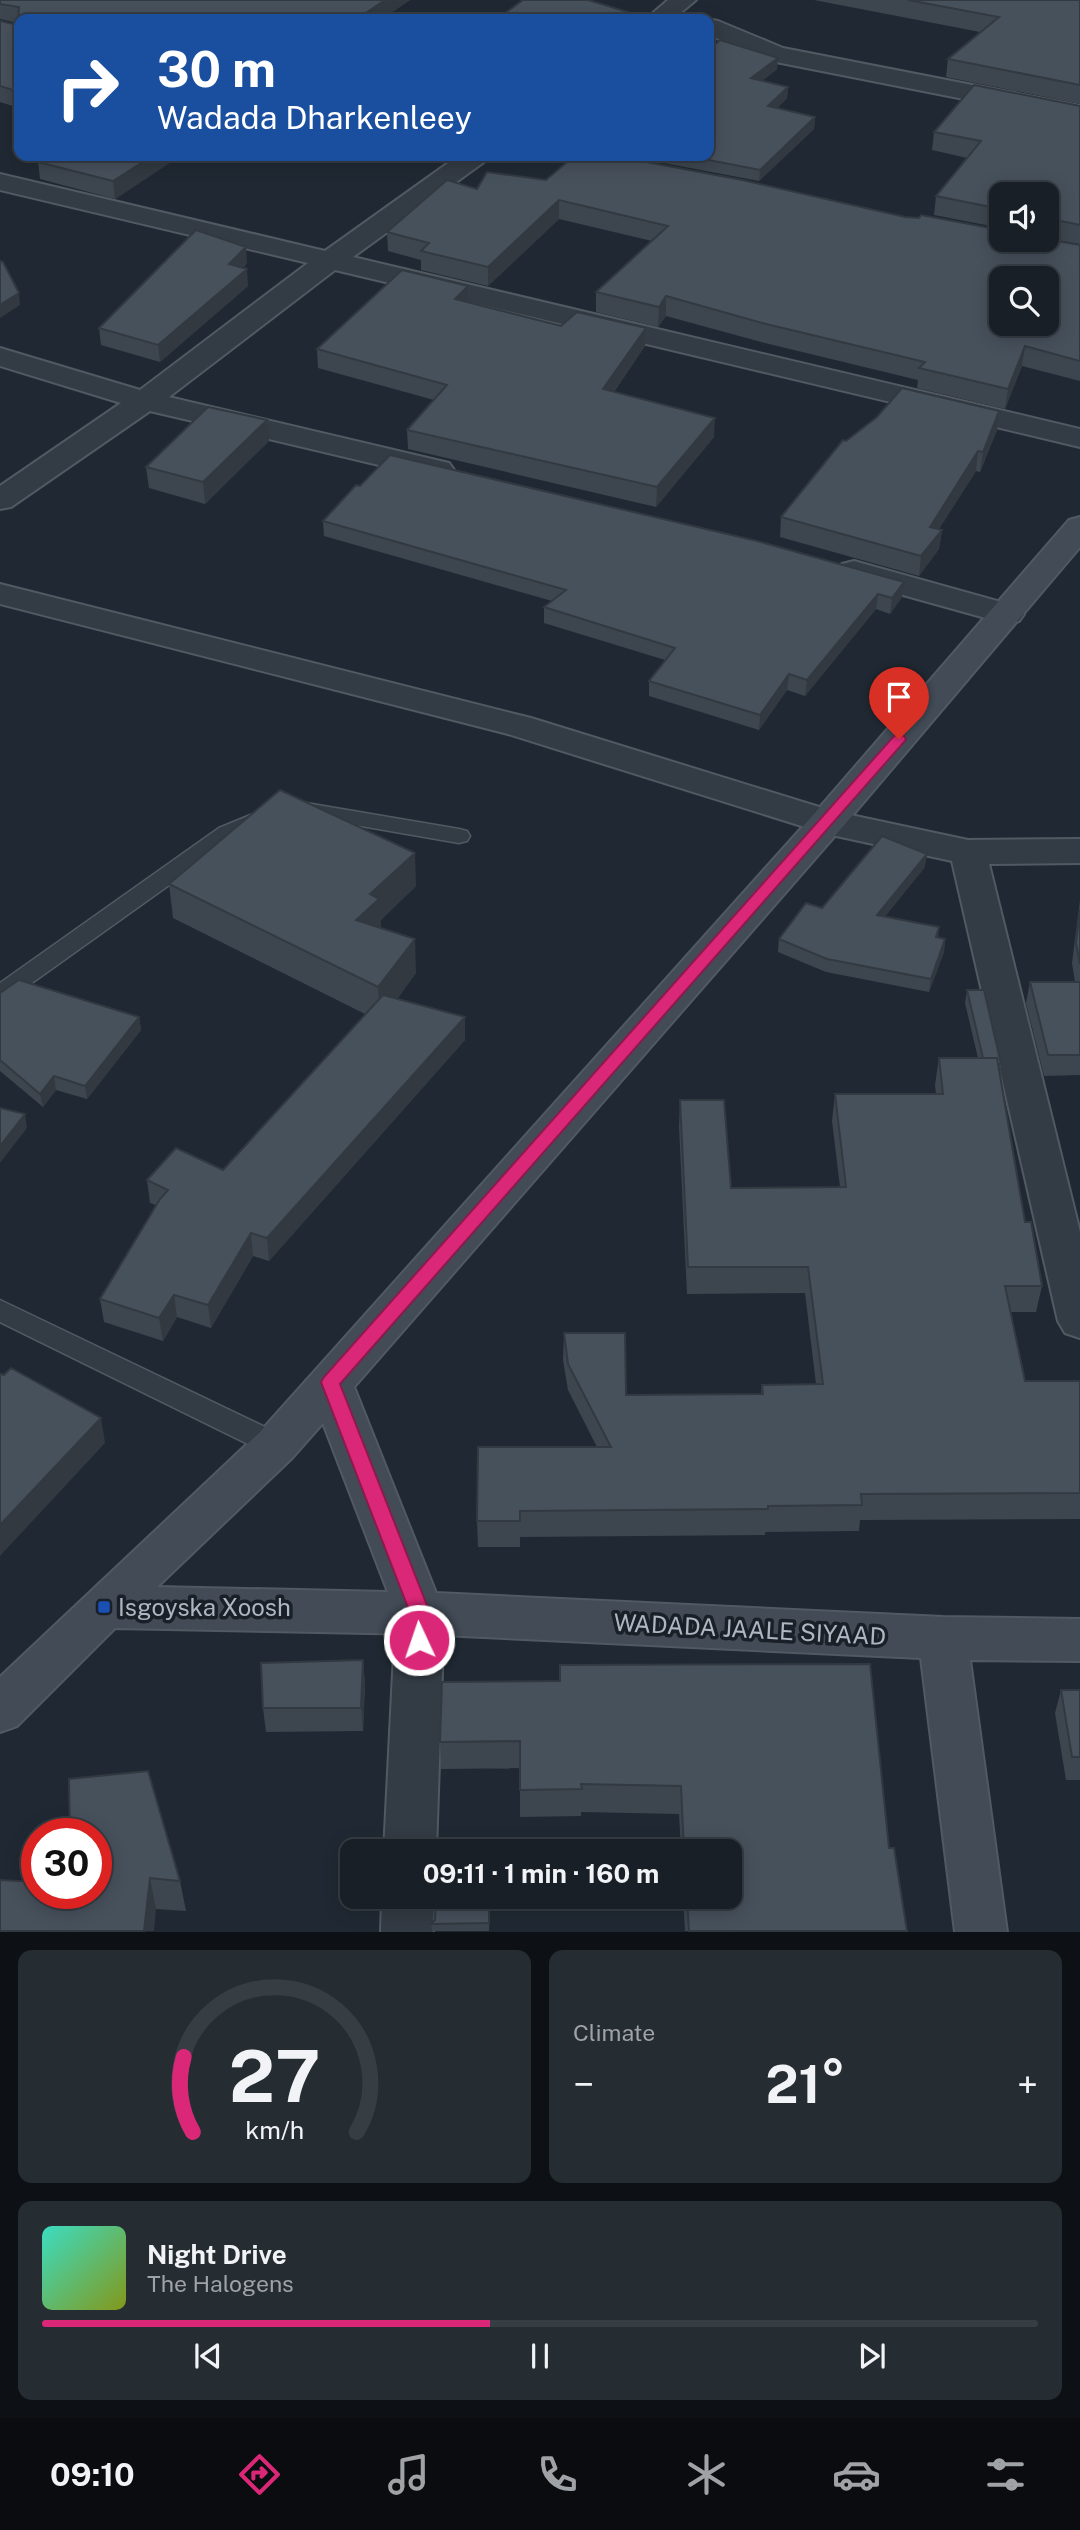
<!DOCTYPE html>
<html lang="en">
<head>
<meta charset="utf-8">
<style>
	:root { --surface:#181f26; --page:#252c32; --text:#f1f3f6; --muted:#9fa2a7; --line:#363d43; --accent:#db2777 }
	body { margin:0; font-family:"Public Sans",sans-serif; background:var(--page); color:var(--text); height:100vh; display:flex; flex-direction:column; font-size:26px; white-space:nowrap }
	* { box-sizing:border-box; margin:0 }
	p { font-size:23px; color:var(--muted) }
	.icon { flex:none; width:38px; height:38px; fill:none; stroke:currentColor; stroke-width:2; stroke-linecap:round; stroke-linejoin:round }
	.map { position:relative; height:1932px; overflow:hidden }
	.details { display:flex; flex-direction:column; gap:18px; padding:18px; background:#0d1115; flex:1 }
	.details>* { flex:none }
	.top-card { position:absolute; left:14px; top:14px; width:700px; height:147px; border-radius:14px; box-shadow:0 4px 18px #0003,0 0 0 2px var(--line); background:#1a4fa0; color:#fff; overflow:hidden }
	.tools { position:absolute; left:989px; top:182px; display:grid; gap:14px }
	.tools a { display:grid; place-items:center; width:70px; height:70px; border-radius:14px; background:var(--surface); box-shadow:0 4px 18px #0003,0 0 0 2px var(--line); font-size:35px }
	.speed { position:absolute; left:21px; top:1818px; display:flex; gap:14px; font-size:35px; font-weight:700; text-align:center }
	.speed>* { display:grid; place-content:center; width:91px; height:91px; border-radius:50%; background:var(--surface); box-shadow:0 4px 18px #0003,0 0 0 2px var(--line); line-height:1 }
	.speed .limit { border:10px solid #d22; background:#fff; color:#111 }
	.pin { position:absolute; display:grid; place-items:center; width:60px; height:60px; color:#fff; margin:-72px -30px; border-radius:50% 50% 50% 0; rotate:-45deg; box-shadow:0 0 7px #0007 }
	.pin .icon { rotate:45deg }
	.me { position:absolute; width:77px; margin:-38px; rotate:357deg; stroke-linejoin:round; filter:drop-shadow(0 0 5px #0008) }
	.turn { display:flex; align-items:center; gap:24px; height:147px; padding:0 28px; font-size:32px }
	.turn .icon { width:91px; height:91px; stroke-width:2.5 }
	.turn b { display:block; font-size:49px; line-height:60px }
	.big { font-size:52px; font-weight:700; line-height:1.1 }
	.details .card { flex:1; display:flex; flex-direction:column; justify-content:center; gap:10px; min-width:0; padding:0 24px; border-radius:14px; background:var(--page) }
	.details .dial { align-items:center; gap:0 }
	.dial svg { height:182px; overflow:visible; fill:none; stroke:var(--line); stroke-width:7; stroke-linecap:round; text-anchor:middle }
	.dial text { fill:var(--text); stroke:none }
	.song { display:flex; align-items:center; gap:21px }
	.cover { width:84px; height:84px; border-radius:10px; background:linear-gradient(135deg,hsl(170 70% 55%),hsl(70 70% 35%)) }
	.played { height:7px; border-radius:4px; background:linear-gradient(90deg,var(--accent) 45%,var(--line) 45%) }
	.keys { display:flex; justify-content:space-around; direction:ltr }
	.heat { display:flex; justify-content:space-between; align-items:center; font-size:38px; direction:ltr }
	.details .tiles { flex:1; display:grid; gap:18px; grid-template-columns:1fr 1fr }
	.card:last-child { grid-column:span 2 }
	.trip { position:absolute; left:340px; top:1839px; width:402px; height:70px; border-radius:14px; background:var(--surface); box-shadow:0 4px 18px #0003,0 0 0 2px var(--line); font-weight:700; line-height:70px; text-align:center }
	.dock { display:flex; height:112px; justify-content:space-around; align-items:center; background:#0a0c0f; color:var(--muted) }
	.dock .icon { width:49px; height:49px }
	.dock .on { color:var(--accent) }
	.dock b { font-size:32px; color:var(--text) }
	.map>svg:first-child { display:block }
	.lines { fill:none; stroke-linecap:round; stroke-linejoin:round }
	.lane-casing { stroke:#515962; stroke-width:3 }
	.street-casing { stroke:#515962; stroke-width:4 }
	.secondary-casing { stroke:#515962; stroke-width:4 }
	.lane { fill:#333b44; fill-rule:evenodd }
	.street { fill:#333b44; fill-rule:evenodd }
	.secondary { fill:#424b56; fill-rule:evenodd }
	.wall { fill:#3d464f }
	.shaded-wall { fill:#323940 }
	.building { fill:#47515c; stroke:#323940; stroke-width:2; fill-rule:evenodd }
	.route { fill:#db2777; stroke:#8e194d; stroke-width:2 }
	.transit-dot { fill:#1a4fb4; stroke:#192028; stroke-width:2.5 }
	.labels { text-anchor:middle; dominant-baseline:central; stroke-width:7; stroke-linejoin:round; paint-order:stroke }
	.near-poi-label { font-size:24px; fill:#adb6c1; stroke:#192028; text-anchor:start }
	.near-street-label { font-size:24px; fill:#adb6c1; stroke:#192028 }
</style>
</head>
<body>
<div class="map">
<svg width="1080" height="1932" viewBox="0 0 1080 1932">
	<rect width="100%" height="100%" fill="#202933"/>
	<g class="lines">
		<defs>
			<path id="lane" d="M 300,802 L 459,829 L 467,831 L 470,836 L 467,841 L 459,843 L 292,814 L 289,809 L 292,804 Z
				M 260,811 L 268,813 L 271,818 L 268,823 L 235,838 L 8,1000 L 0,1002 L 0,983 L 219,828 Z
				M 0,1300 L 286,1437 L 289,1445 L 286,1453 L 276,1456 L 266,1453 L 0,1322 Z"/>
			<path id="street" d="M 668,0 L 696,0 L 673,19 L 646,19 Z
				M 706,19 L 718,21 L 783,48 L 1080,106 L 1080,122 L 776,62 L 709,35 L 709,19 Z
				M 458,156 L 488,156 L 484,162 L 353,257 L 1080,429 L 1080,447 L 335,270 L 169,397 L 449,463 L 454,470 L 449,477 L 438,479 L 150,411 L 11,507 L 0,509 L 0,486 L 121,403 L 0,366 L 0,348 L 140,390 L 308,263 L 0,190 L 0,174 L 325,251 Z
				M 854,561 L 1019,607 L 1024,614 L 1019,621 L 1007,624 L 842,578 L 838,571 L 842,564 Z
				M 0,584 L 531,718 L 832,811 L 968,840 L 1080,839 L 1080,863 L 989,864 L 1080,1232 L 1080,1338 L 1065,1333 L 1058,1321 L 952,861 L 827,834 L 508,734 L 0,604 Z
				M 420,1592 L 437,1598 L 444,1613 L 436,1852 L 384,1852 L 396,1613 L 403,1598 Z
				M 382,1897 L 434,1897 L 433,1932 L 381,1932 Z"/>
			<path id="secondary" d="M 1080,517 L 1080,547 L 840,830 L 354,1387 L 436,1593 L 943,1617 L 1080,1619 L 1080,1661 L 970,1660 L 1007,1932 L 955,1932 L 921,1658 L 420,1634 L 115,1628 L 17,1726 L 0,1732 L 0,1677 L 260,1432 L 814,814 L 1069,520 ZM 323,1423 L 388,1592 L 157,1587 L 292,1458 Z"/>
		</defs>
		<use href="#lane" class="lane-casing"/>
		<use href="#street" class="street-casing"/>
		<use href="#secondary" class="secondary-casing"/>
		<use href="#lane" class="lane"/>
		<use href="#street" class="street"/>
		<use href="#secondary" class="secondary"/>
	</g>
	<path class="wall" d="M 0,0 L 410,0 L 382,19 L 19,19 L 19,108 L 0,102 L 0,21 L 18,25 L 18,23 L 0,19 Z
		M 814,0 L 1080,0 L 1080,104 L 946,77 L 948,59 L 980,32 Z
		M 709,50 L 777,69 L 762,81 L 788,87 L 787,98 L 777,108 L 815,117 L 814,129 L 759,181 L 627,156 L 709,156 Z
		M 1080,106 L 1080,244 L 1046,238 L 1046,194 L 1001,194 L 1001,228 L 934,215 L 936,196 L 967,158 L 932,150 L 934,132 Z
		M 40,156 L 180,156 L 115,199 L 40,179 L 38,162 L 45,157 Z
		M 546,180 L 905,217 L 1080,245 L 1080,381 L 1022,366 L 1005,409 L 917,388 L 918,380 L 765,343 L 666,316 L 658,327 L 596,312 L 596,292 L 652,241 L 559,219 L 488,286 L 421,270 L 421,260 L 388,251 L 387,232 L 477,189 Z
		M 247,263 L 243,268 L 248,286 L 160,362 L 101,345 L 99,328 Z
		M 468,286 L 469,302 L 561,326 L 646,328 L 645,346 L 614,392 L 714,437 L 656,507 L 408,449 L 407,430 L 434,400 L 318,368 L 317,349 Z
		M 999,411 L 997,430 L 980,472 L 976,471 L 939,529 L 942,530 L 939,549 L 919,576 L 780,537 L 781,517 L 846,441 L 877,417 Z
		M 269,441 L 205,504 L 149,488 L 146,467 Z
		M 323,521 L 902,597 L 890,614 L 876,609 L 805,696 L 787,690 L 759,730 L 649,696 L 649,681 L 665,660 L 544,623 L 544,607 L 552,601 L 324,536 Z
		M 925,867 L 885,916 L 939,927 L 938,937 L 945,939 L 944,952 L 929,992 L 826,972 L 778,952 L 779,939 L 822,908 Z
		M 169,884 L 416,886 L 381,920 L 381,928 L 416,973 L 397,999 L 465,1040 L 269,1261 L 253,1256 L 211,1328 L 177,1317 L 163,1341 L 104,1322 L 100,1299 L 156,1205 L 150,1203 L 147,1180 L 223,1170 L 365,1014 L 173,918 Z
		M 1080,900 L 1080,1075 L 1044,1076 L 1026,1003 L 1030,982 L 1075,982 L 1072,963 Z
		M 967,990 L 1001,1064 L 1000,1075 L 1025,1222 L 1042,1286 L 1036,1312 L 1011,1312 L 1025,1381 L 1080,1381 L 1080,1519 L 860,1520 L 859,1531 L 765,1532 L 765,1535 L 520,1537 L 520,1547 L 478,1547 L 477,1521 L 597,1447 L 568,1390 L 563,1360 L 564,1333 L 626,1395 L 761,1394 L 762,1385 L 816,1384 L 805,1293 L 687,1294 L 679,1127 L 680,1100 L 731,1188 L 840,1187 L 832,1121 L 835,1094 L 936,1094 L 935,1085 L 939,1058 L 978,1058 L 965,1003 Z
		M 0,993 L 139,1017 L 141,1030 L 87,1099 L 56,1090 L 43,1107 L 0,1071 Z
		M 363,1660 L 365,1684 L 363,1731 L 266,1732 L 263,1708 Z
		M 442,1682 L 889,1848 L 907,1931 L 685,1931 L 683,1897 L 730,1897 L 730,1852 L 681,1852 L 679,1814 L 581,1812 L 581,1816 L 520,1817 L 520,1768 L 441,1769 L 440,1742 Z
		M 1061,1690 L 1080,1690 L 1080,1780 L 1066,1780 L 1055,1713 Z
		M 96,1834 L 180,1881 L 186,1911 L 156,1909 L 96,1894 Z
		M 490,1897 L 489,1931 L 432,1931 L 431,1924 L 435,1920 Z"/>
	<path class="shaded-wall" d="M 385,0 L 410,0 L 382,19 L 357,19 Z
		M 778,58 L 777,69 L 750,90 L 751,78 Z
		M 788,87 L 787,98 L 768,117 L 768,106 Z
		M 815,117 L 814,129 L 759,181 L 760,170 Z
		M 152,156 L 180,156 L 115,199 L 113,181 Z
		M 559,200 L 559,219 L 488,286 L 488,267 Z
		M 246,247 L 247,263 L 230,281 L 229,264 Z
		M 247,269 L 248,286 L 160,362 L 158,345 Z
		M 468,286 L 469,304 L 455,299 Z
		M 19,293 L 20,305 L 0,318 L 0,305 Z
		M 666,296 L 666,316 L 658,327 L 659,307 Z
		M 646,328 L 645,346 L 603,408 L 603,389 Z
		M 1025,346 L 1022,366 L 1005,409 L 1008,389 Z
		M 999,411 L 997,430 L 980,472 L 983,452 Z
		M 715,418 L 714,437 L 656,507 L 657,487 Z
		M 267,420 L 269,441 L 205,504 L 203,482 Z
		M 978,451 L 976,471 L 928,546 L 930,527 Z
		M 942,530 L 939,549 L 919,576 L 921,556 Z
		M 904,582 L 902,597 L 890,614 L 892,598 Z
		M 878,594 L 876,609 L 805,696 L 807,680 Z
		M 789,674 L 787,690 L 759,730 L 760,715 Z
		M 415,853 L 416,886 L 381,920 L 381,932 L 356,920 L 370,894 Z
		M 927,854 L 925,867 L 876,928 L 877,915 Z
		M 415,939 L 416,973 L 380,1021 L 378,987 Z
		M 945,939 L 944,952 L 929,992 L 931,979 Z
		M 139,1017 L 141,1030 L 87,1099 L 85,1086 Z
		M 465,1017 L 465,1040 L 269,1261 L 267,1238 Z
		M 54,1076 L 56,1090 L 43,1107 L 40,1094 Z
		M 25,1114 L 27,1128 L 0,1163 L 0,1146 Z
		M 251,1233 L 253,1256 L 211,1328 L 208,1305 Z
		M 174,1295 L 177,1317 L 163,1341 L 159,1318 Z
		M 101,1418 L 105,1443 L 0,1556 L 0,1525 Z
		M 363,1660 L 365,1684 L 363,1731 L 361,1708 Z
		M 150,1878 L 156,1909 L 154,1931 L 144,1931 Z"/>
	<path class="building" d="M 0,0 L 385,0 L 357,19 L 19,19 L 19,92 L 0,86 L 0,21 L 18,25 L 19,7 L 0,4 Z
		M 523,0 L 588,0 L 651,19 L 497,19 Z
		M 908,0 L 1080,0 L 1080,85 L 948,59 L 999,17 Z
		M 720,40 L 778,58 L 751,78 L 788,87 L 768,106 L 815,117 L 760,170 L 688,156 L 709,156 L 709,50 Z
		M 974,85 L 1080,106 L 1080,225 L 1046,218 L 1046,194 L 1001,194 L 1001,209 L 936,196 L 981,141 L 934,132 Z
		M 47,156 L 152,156 L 113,181 L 38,162 Z
		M 574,156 L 615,156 L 742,180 L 905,217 L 919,218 L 921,215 L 1001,230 L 1001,240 L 1046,240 L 1046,239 L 1080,245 L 1080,361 L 1025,346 L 1008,389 L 919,368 L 925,362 L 766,324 L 666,296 L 659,307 L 596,292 L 668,226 L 559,200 L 488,267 L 421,251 L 429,243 L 387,232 L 447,180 L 477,189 L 487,172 L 546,180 ZM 1001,278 L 1046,278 L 1046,324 L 1001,324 Z
		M 196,230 L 246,247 L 229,264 L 247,269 L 158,345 L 99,328 Z
		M 0,261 L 3,262 L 19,293 L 0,305 Z
		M 402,270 L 468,286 L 455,299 L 561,326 L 577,312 L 646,328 L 603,389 L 715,418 L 657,487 L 407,430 L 447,385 L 317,349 Z
		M 902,388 L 999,411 L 983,452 L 978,451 L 930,527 L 942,530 L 921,556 L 781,517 L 843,440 L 846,441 L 877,417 Z
		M 208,407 L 267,420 L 203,482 L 146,467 Z
		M 390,455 L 757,541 L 904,582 L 892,598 L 878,594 L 807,680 L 789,674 L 760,715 L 649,681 L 675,648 L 544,607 L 566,590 L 323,521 L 356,485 L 360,486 Z
		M 280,790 L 415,853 L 370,894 L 379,899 L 356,920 L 415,939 L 378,987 L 169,884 Z
		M 882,836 L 927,854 L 877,915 L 939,927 L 936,937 L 945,939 L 931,979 L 827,959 L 779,939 L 806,903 L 822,908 Z
		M 1080,909 L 1080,964 L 1076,943 Z
		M 19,980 L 139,1017 L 85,1086 L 54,1076 L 40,1094 L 0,1060 L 0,993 Z
		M 1030,982 L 1080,982 L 1080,1055 L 1048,1055 Z
		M 967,990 L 984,990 L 1001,1064 L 998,1064 L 997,1058 L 983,1058 Z
		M 383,995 L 465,1017 L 267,1238 L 251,1233 L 208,1305 L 174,1295 L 159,1318 L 100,1299 L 160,1199 L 168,1190 L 147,1180 L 176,1148 L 223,1170 Z
		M 939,1058 L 997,1058 L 1025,1222 L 1031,1222 L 1042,1286 L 1005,1286 L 1025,1381 L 1080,1381 L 1080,1493 L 861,1494 L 862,1505 L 768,1506 L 768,1509 L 520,1511 L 520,1521 L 477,1521 L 478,1447 L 611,1447 L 568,1364 L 564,1333 L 625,1333 L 626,1395 L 763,1394 L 762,1385 L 823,1384 L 808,1267 L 688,1267 L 680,1100 L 724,1100 L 731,1188 L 846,1187 L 835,1094 L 943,1094 Z
		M 0,1108 L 25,1114 L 0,1146 Z
		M 11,1368 L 101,1418 L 0,1525 L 0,1374 L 4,1375 Z
		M 363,1660 L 361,1708 L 263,1708 L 261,1663 Z
		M 870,1664 L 889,1848 L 894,1848 L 907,1931 L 689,1931 L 687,1897 L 730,1897 L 730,1852 L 684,1852 L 681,1786 L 581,1784 L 582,1789 L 520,1790 L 520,1741 L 440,1742 L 442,1682 L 560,1681 L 560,1665 Z
		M 1061,1690 L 1080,1690 L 1080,1757 L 1072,1757 Z
		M 148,1771 L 180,1881 L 150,1878 L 144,1931 L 0,1931 L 0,1880 L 37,1882 L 37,1894 L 96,1894 L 96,1834 L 70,1834 L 69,1779 Z
		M 436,1897 L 489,1897 L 489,1923 L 431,1924 L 435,1920 Z"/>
	<path class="route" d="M 899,734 L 904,736 L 906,739 L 904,742 L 340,1384 L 430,1613 L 429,1640 L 426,1646 L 419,1648 L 412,1646 L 409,1640 L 410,1613 L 321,1382 L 324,1377 L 894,736 Z"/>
	<rect class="transit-dot" x="97" y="1600" width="14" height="14" rx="3.5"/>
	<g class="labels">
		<g class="near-poi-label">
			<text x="118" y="1607">Isgoyska Xoosh</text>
		</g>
		<g class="near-street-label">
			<text transform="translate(750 1629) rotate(3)">WADADA JAALE SIYAAD</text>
		</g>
	</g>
</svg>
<div class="tools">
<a><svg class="icon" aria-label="sound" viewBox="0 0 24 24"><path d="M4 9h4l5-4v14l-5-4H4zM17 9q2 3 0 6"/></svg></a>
<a><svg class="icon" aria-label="search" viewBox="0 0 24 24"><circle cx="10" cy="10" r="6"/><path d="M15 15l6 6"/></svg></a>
</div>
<div class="speed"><div class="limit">30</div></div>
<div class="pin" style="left:899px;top:739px;background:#d93025"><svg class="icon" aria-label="arrive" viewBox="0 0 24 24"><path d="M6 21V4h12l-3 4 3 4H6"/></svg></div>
<svg class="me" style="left:419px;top:1640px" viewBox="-20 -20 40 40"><circle r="17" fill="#db2777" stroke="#fff" stroke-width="3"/><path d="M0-11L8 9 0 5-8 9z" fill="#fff"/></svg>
<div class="trip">09:11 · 1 min · 160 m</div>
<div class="top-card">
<div class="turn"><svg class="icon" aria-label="right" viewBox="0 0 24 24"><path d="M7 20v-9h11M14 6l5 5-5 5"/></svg><div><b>30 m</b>Wadada Dharkenleey</div></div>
</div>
</div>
<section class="details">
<div class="tiles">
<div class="card dial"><svg viewBox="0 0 100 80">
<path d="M14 69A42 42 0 1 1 86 69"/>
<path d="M14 69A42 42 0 0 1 10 36" stroke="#db2777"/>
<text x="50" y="56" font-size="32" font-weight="700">27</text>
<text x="50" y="72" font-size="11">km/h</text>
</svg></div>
<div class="card"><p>Climate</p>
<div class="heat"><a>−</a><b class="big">21°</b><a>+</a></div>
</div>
<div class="card">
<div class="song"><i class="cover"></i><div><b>Night Drive</b><p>The Halogens</p></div></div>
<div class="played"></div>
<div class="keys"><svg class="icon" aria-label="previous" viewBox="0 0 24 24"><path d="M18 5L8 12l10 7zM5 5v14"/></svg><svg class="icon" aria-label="pause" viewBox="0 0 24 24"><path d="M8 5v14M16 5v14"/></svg><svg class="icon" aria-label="next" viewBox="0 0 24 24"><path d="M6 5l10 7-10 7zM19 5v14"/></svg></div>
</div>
</div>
</section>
<nav class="dock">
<b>09:10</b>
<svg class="icon on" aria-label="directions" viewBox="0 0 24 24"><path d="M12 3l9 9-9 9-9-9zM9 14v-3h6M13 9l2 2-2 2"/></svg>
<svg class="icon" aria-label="music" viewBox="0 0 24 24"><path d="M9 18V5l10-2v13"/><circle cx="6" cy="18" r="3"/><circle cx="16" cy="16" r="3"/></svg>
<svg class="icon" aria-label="phone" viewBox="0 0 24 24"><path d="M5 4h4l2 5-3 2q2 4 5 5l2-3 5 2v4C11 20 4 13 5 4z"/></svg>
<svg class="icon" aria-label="climate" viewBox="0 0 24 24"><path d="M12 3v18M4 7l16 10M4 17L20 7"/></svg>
<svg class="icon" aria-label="car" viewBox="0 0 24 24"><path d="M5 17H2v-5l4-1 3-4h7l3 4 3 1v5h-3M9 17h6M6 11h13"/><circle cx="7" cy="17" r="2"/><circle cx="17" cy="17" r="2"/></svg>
<svg class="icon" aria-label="filters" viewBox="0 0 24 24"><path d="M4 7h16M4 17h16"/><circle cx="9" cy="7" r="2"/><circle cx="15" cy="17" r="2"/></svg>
</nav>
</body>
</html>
